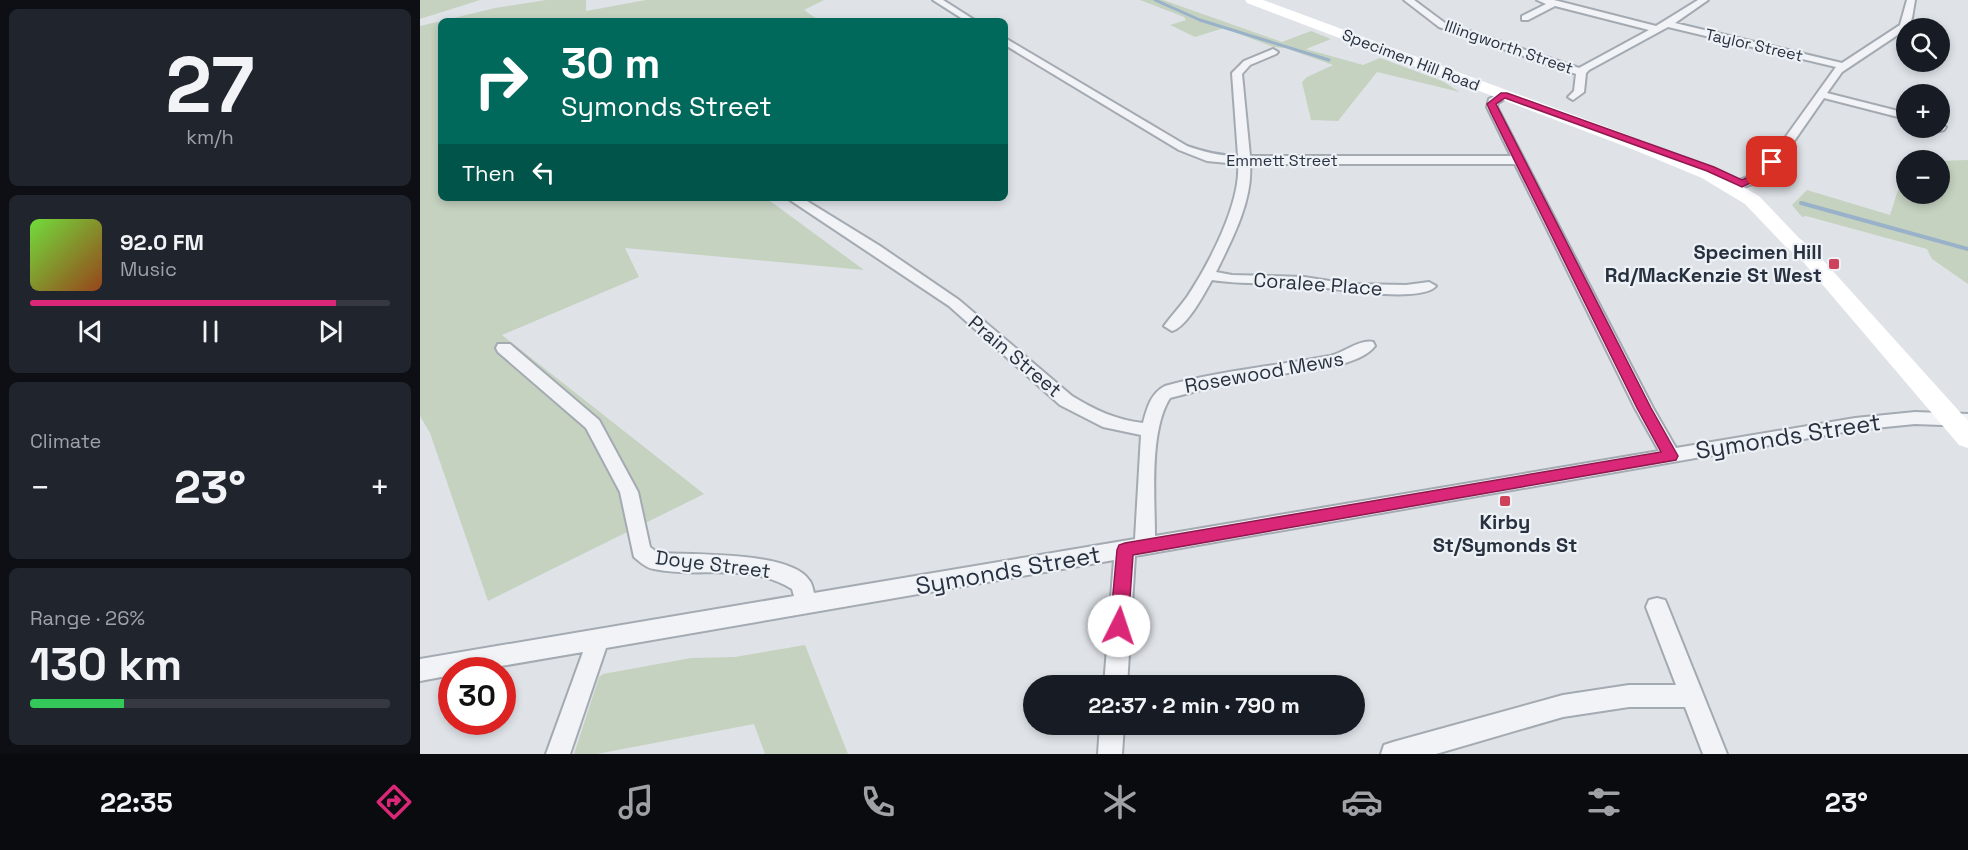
<!DOCTYPE html>
<html lang="en">
<head>
<meta charset="utf-8">
<style>
	:root { --surface:#171b24; --page:#20242c; --text:#f1f3f6; --muted:#9ea1a6; --line:#363941; --accent:#db2777 }
	body { margin:0; font-family:"Space Grotesk",sans-serif; background:var(--page); color:var(--text); height:100vh; display:flex; flex-direction:column; font-size:22px; white-space:nowrap }
	* { box-sizing:border-box; margin:0 }
	p { font-size:20px; color:var(--muted) }
	.icon { flex:none; width:33px; height:33px; fill:none; stroke:currentColor; stroke-width:2; stroke-linecap:round; stroke-linejoin:round }
	.map { position:relative; flex:1; overflow:hidden }
	.details { display:flex; flex-direction:column; gap:9px; padding:9px; background:#0d0f14; width:420px }
	.details>* { flex:none }
	.guide { position:absolute; left:18px; top:18px; width:570px; height:183px; border-radius:9px; box-shadow:0 3px 9px #0003; background:#00695c; color:#fff; overflow:hidden }
	.controls { position:absolute; left:1476px; top:18px; display:grid; gap:12px }
	.controls a { display:grid; place-items:center; width:54px; height:54px; border-radius:50%; background:var(--surface); box-shadow:0 3px 9px #0003; font-size:30px }
	.speed { position:absolute; left:18px; top:657px; display:flex; gap:12px; font-size:30px; font-weight:700; text-align:center }
	.speed>* { display:grid; place-content:center; width:78px; height:78px; border-radius:50%; background:var(--surface); box-shadow:0 3px 9px #0003; line-height:1 }
	.speed .limit { border:9px solid #d22; background:#fff; color:#111 }
	.pin { position:absolute; display:grid; place-items:center; width:51px; height:51px; color:#fff; margin:-26px; border-radius:12px; box-shadow:0 3px 9px #0006 }
	.me { position:absolute; width:66px; margin:-33px; rotate:4deg; stroke-linejoin:round; filter:drop-shadow(0 0 4px #0008) }
	.turn { display:flex; align-items:center; gap:21px; height:126px; padding:0 24px; font-size:27px }
	.turn .icon { width:78px; height:78px; stroke-width:2.5 }
	.turn b { display:block; font-size:42px; line-height:51px }
	.then { display:flex; align-items:center; height:57px; padding:0 24px; background:#0003; gap:12px; font-size:22px }
	.big { font-size:45px; font-weight:700; line-height:1.1 }
	.details .card { flex:1; display:flex; flex-direction:column; justify-content:center; gap:9px; min-width:0; padding:0 21px; border-radius:9px; background:var(--page) }
	.details .dial { align-items:center; gap:0 }
	.dial b { font-size:78px; line-height:1 }
	.song { display:flex; align-items:center; gap:18px }
	.cover { width:72px; height:72px; border-radius:9px; background:linear-gradient(135deg,hsl(100 70% 55%),hsl(20 70% 35%)) }
	.played { height:6px; border-radius:3px; background:linear-gradient(90deg,var(--accent) 85%,var(--line) 85%) }
	.keys { display:flex; justify-content:space-around; direction:ltr }
	.heat { display:flex; justify-content:space-between; align-items:center; font-size:33px; direction:ltr }
	.charge { height:9px; border-radius:4px; background:linear-gradient(90deg,#34c759 26%,var(--line) 0) }
	.trip { position:absolute; left:603px; top:675px; width:342px; height:60px; border-radius:30px; background:var(--surface); box-shadow:0 3px 9px #0003; font-weight:700; line-height:60px; text-align:center }
	.menu { display:flex; height:96px; justify-content:space-around; align-items:center; background:#090b0e; color:var(--muted) }
	.menu .icon { width:42px; height:42px }
	.menu .active { color:var(--accent) }
	.menu b { font-size:27px; color:var(--text) }
	main { display:flex; flex:1; min-height:0 }
	.map>svg:first-child { display:block }
	.green { fill:#c5d2c0 }
	.lines { fill:none; stroke-linecap:round; stroke-linejoin:round }
	.stream-far1 { stroke:#99b2c9; stroke-width:3 }
	.stream { stroke:#99b2c9; stroke-width:4 }
	.street-casing { stroke:#a4aab2; stroke-width:4 }
	.street { fill:#f1f3f7; fill-rule:evenodd }
	.secondary { fill:#fff; fill-rule:evenodd }
	.route { fill:#db2777; stroke:#8e194d; stroke-width:1.5 }
	.poi-dot { fill:#cf425b; stroke:#eef2f6; stroke-width:2 }
	.labels { text-anchor:middle; dominant-baseline:central; stroke-width:4.5; stroke-linejoin:round; paint-order:stroke }
	.far-street-label { font-size:16px; fill:#28313f; stroke:#eef2f6 }
	.poi-label { font-size:20px; font-weight:bold; fill:#28313f; stroke:#eef2f6; text-anchor:end }
	.street-label { font-size:20px; fill:#28313f; stroke:#eef2f6 }
	.near-street-label { font-size:24px; fill:#28313f; stroke:#eef2f6 }
</style>
</head>
<body>
<main>
<section class="details">
<div class="card dial"><b>27</b><p>km/h</p></div>
<div class="card">
<div class="song"><i class="cover"></i><div><b>92.0 FM</b><p>Music</p></div></div>
<div class="played"></div>
<div class="keys"><svg class="icon" aria-label="previous" viewBox="0 0 24 24"><path d="M18 5L8 12l10 7zM5 5v14"/></svg><svg class="icon" aria-label="pause" viewBox="0 0 24 24"><path d="M8 5v14M16 5v14"/></svg><svg class="icon" aria-label="next" viewBox="0 0 24 24"><path d="M6 5l10 7-10 7zM19 5v14"/></svg></div>
</div>
<div class="card"><p>Climate</p>
<div class="heat"><a>−</a><b class="big">23°</b><a>+</a></div>
</div>
<div class="card"><p>Range · 26%</p><b class="big">130 km</b><div class="charge"></div></div>
</section>
<div class="map">
<svg width="1548" height="754" viewBox="0 0 1548 754">
	<rect width="100%" height="100%" fill="#dfe3e8"/>
	<path class="green" d="M 0,0 L 60,0 L 0,19 Z
		M 126,0 L 166,0 L 166,11 L 226,0 L 404,0 L 384,10 L 400,21 L 21,21 L 75,8 Z
		M 720,0 L 743,0 L 862,42 L 891,31 L 911,39 L 886,49 L 943,65 L 960,58 L 1022,81 L 1040,92 L 957,72 L 918,121 L 891,120 L 882,82 L 887,77 L 913,65 L 865,48 L 853,47 L 804,28 L 775,37 L 750,25 L 766,20 L 764,17 Z
		M 21,21 L 21,198 L 346,198 L 444,270 L 205,248 L 219,277 L 82,335 L 284,494 L 68,601 L 10,433 L 0,416 L 0,26 Z
		M 1548,160 L 1548,284 L 1512,259 L 1507,249 L 1386,216 L 1382,217 L 1372,205 L 1387,190 L 1470,215 L 1486,165 L 1486,194 L 1520,194 L 1520,161 Z
		M 385,645 L 428,754 L 345,754 L 334,724 L 177,754 L 154,754 L 179,677 L 183,674 L 271,658 L 315,657 Z"/>
	<g class="lines">
		<path class="stream-far1" d="M 735,0 L 780,20 L 909,60"/>
		<path class="stream" d="M 1381,203 L 1548,249"/>
		<defs>
			<path id="street" d="M 513,0 L 523,0 L 556,21 L 546,21 Z
				M 984,0 L 994,0 L 1025,23 L 1159,68 L 1229,30 L 1135,6 L 1108,20 L 1102,20 L 1102,16 L 1126,4 L 1117,0 L 1134,0 L 1236,26 L 1278,0 L 1288,0 L 1255,23 L 1422,63 L 1480,25 L 1487,0 L 1495,0 L 1492,18 L 1488,28 L 1422,72 L 1407,93 L 1486,113 L 1486,119 L 1404,98 L 1352,173 L 1340,181 L 1313,191 L 1309,190 L 1307,187 L 1309,184 L 1332,175 L 1344,167 L 1416,67 L 1248,27 L 1169,70 L 1166,73 L 1164,92 L 1153,100 L 1148,97 L 1154,91 L 1156,74 L 1019,27 Z
				M 585,38 L 767,146 C 784,152 799,156 818,156 L 812,73 L 824,61 L 853,49 L 858,52 L 856,54 L 830,65 L 822,74 L 830,156 L 1091,156 L 1067,107 L 1069,99 L 1080,93 L 1088,93 L 1088,97 L 1078,103 L 1077,107 L 1233,408 L 1256,448 L 1435,418 L 1495,412 L 1548,414 L 1548,426 L 1495,424 L 1435,430 L 715,556 L 707,686 L 684,686 L 694,560 L 186,648 L 150,754 L 126,754 L 163,652 L 58,670 L 32,670 L 32,675 L 0,681 L 0,659 L 374,596 L 372,589 C 326,561 280,579 234,569 C 226,568 220,562 214,557 L 200,492 L 166,428 L 78,352 L 76,348 L 78,344 L 90,344 L 179,420 L 218,492 L 230,547 L 238,553 C 271,555 370,551 389,580 C 392,583 393,589 394,593 L 715,539 L 721,435 L 683,427 L 640,405 L 529,306 L 367,198 L 382,198 L 460,246 L 539,300 L 652,396 C 675,410 696,420 723,423 C 727,408 731,393 745,386 C 799,371 855,366 910,356 C 923,353 940,339 953,342 L 955,346 C 947,356 934,360 922,364 L 807,383 L 750,398 C 729,431 735,497 735,536 L 1239,451 L 1215,408 L 1095,164 L 830,164 C 833,200 812,240 796,272 L 812,275 L 884,277 L 929,284 L 986,285 L 1009,282 L 1016,286 C 1001,304 908,288 884,285 C 853,282 823,285 792,280 C 784,294 767,327 752,331 L 744,326 C 751,316 760,307 767,297 C 789,264 821,203 818,164 L 787,161 L 759,150 L 585,45 Z
				M 1520,124 L 1526,127 L 1524,130 L 1520,131 L 1514,128 L 1520,128 Z
				M 1237,598 L 1245,600 L 1248,607 L 1307,754 L 1283,754 L 1265,707 L 1209,707 L 1143,717 L 1016,754 L 961,754 L 964,745 L 973,742 L 1143,695 L 1209,685 L 1256,685 L 1226,607 L 1229,600 Z
				M 680,724 L 704,724 L 702,754 L 678,754 Z"/>
		</defs>
		<use href="#street" class="street-casing"/>
		<use href="#street" class="street"/>
		<path class="secondary" d="M 825,0 L 843,0 L 1224,141 L 1294,170 L 1339,196 L 1379,238 L 1393,249 L 1548,421 L 1548,448 L 1539,445 L 1379,257 L 1365,246 L 1325,204 L 1282,178 L 1212,149 L 827,3 Z"/>
	</g>
	<path class="route" d="M 1081,93 L 1087,93 L 1294,167 L 1322,180 L 1341,171 L 1349,160 L 1357,162 L 1348,175 L 1322,187 L 1287,171 L 1085,98 L 1076,104 L 1231,408 L 1258,456 L 1256,460 L 713,555 L 708,626 L 706,631 L 699,634 L 693,631 L 690,626 L 697,550 L 699,545 L 705,543 L 1241,452 L 1217,408 L 1071,113 L 1067,104 Z"/>
	<g class="poi-dot">
		<rect x="1408" y="258" width="12" height="12" rx="3"/>
		<rect x="1079" y="495" width="12" height="12" rx="3"/>
	</g>
	<g class="labels">
		<g class="far-street-label">
			<text transform="translate(1334 45) rotate(13)">Taylor Street</text>
			<text transform="translate(1089 47) rotate(19)">Illingworth Street</text>
			<text transform="translate(991 60) rotate(21)">Specimen Hill Road</text>
			<text x="862" y="160">Emmett Street</text>
		</g>
		<g class="poi-label">
			<text x="1402" y="252">Specimen Hill<tspan x="1402" dy="23">Rd/MacKenzie St West</tspan></text>
			<text x="1085" y="522" text-anchor="middle">Kirby<tspan x="1085" dy="23">St/Symonds St</tspan></text>
		</g>
		<g class="street-label">
			<text transform="translate(898 284) rotate(4)">Coralee Place</text>
			<text transform="translate(595 356) rotate(40)">Prain Street</text>
			<text transform="translate(844 372) rotate(-10)">Rosewood Mews</text>
			<text transform="translate(293 564) rotate(7)">Doye Street</text>
		</g>
		<g class="near-street-label">
			<text transform="translate(1368 436) rotate(-9)">Symonds Street</text>
			<text transform="translate(588 570) rotate(-10)">Symonds Street</text>
		</g>
	</g>
</svg>
<div class="controls">
<a><svg class="icon" aria-label="search" viewBox="0 0 24 24"><circle cx="10" cy="10" r="6"/><path d="M15 15l6 6"/></svg></a>
<a>+</a>
<a>−</a>
</div>
<div class="speed"><div class="limit">30</div></div>
<div class="pin" style="left:1352px;top:162px;background:#d93025"><svg class="icon" aria-label="arrive" viewBox="0 0 24 24"><path d="M6 21V4h12l-3 4 3 4H6"/></svg></div>
<svg class="me" style="left:699px;top:626px" viewBox="-20 -20 40 40"><circle r="19" fill="#fff"/><path d="M0-13L10 11 0 6-10 11z" fill="#db2777"/></svg>
<div class="trip">22:37 · 2 min · 790 m</div>
<div class="guide">
<div class="turn"><svg class="icon" aria-label="right" viewBox="0 0 24 24"><path d="M7 20v-9h11M14 6l5 5-5 5"/></svg><div><b>30 m</b>Symonds Street</div></div>
<div class="then">Then<svg class="icon" aria-label="left" viewBox="0 0 24 24"><path d="M17 20v-9H6M10 6l-5 5 5 5"/></svg></div>
</div>
</div>
</main>
<nav class="menu">
<b>22:35</b>
<svg class="icon active" aria-label="directions" viewBox="0 0 24 24"><path d="M12 3l9 9-9 9-9-9zM9 14v-3h6M13 9l2 2-2 2"/></svg>
<svg class="icon" aria-label="music" viewBox="0 0 24 24"><path d="M9 18V5l10-2v13"/><circle cx="6" cy="18" r="3"/><circle cx="16" cy="16" r="3"/></svg>
<svg class="icon" aria-label="phone" viewBox="0 0 24 24"><path d="M5 4h4l2 5-3 2q2 4 5 5l2-3 5 2v4C11 20 4 13 5 4z"/></svg>
<svg class="icon" aria-label="climate" viewBox="0 0 24 24"><path d="M12 3v18M4 7l16 10M4 17L20 7"/></svg>
<svg class="icon" aria-label="car" viewBox="0 0 24 24"><path d="M5 17H2v-5l4-1 3-4h7l3 4 3 1v5h-3M9 17h6M6 11h13"/><circle cx="7" cy="17" r="2"/><circle cx="17" cy="17" r="2"/></svg>
<svg class="icon" aria-label="filters" viewBox="0 0 24 24"><path d="M4 7h16M4 17h16"/><circle cx="9" cy="7" r="2"/><circle cx="15" cy="17" r="2"/></svg>
<b>23°</b>
</nav>
</body>
</html>
